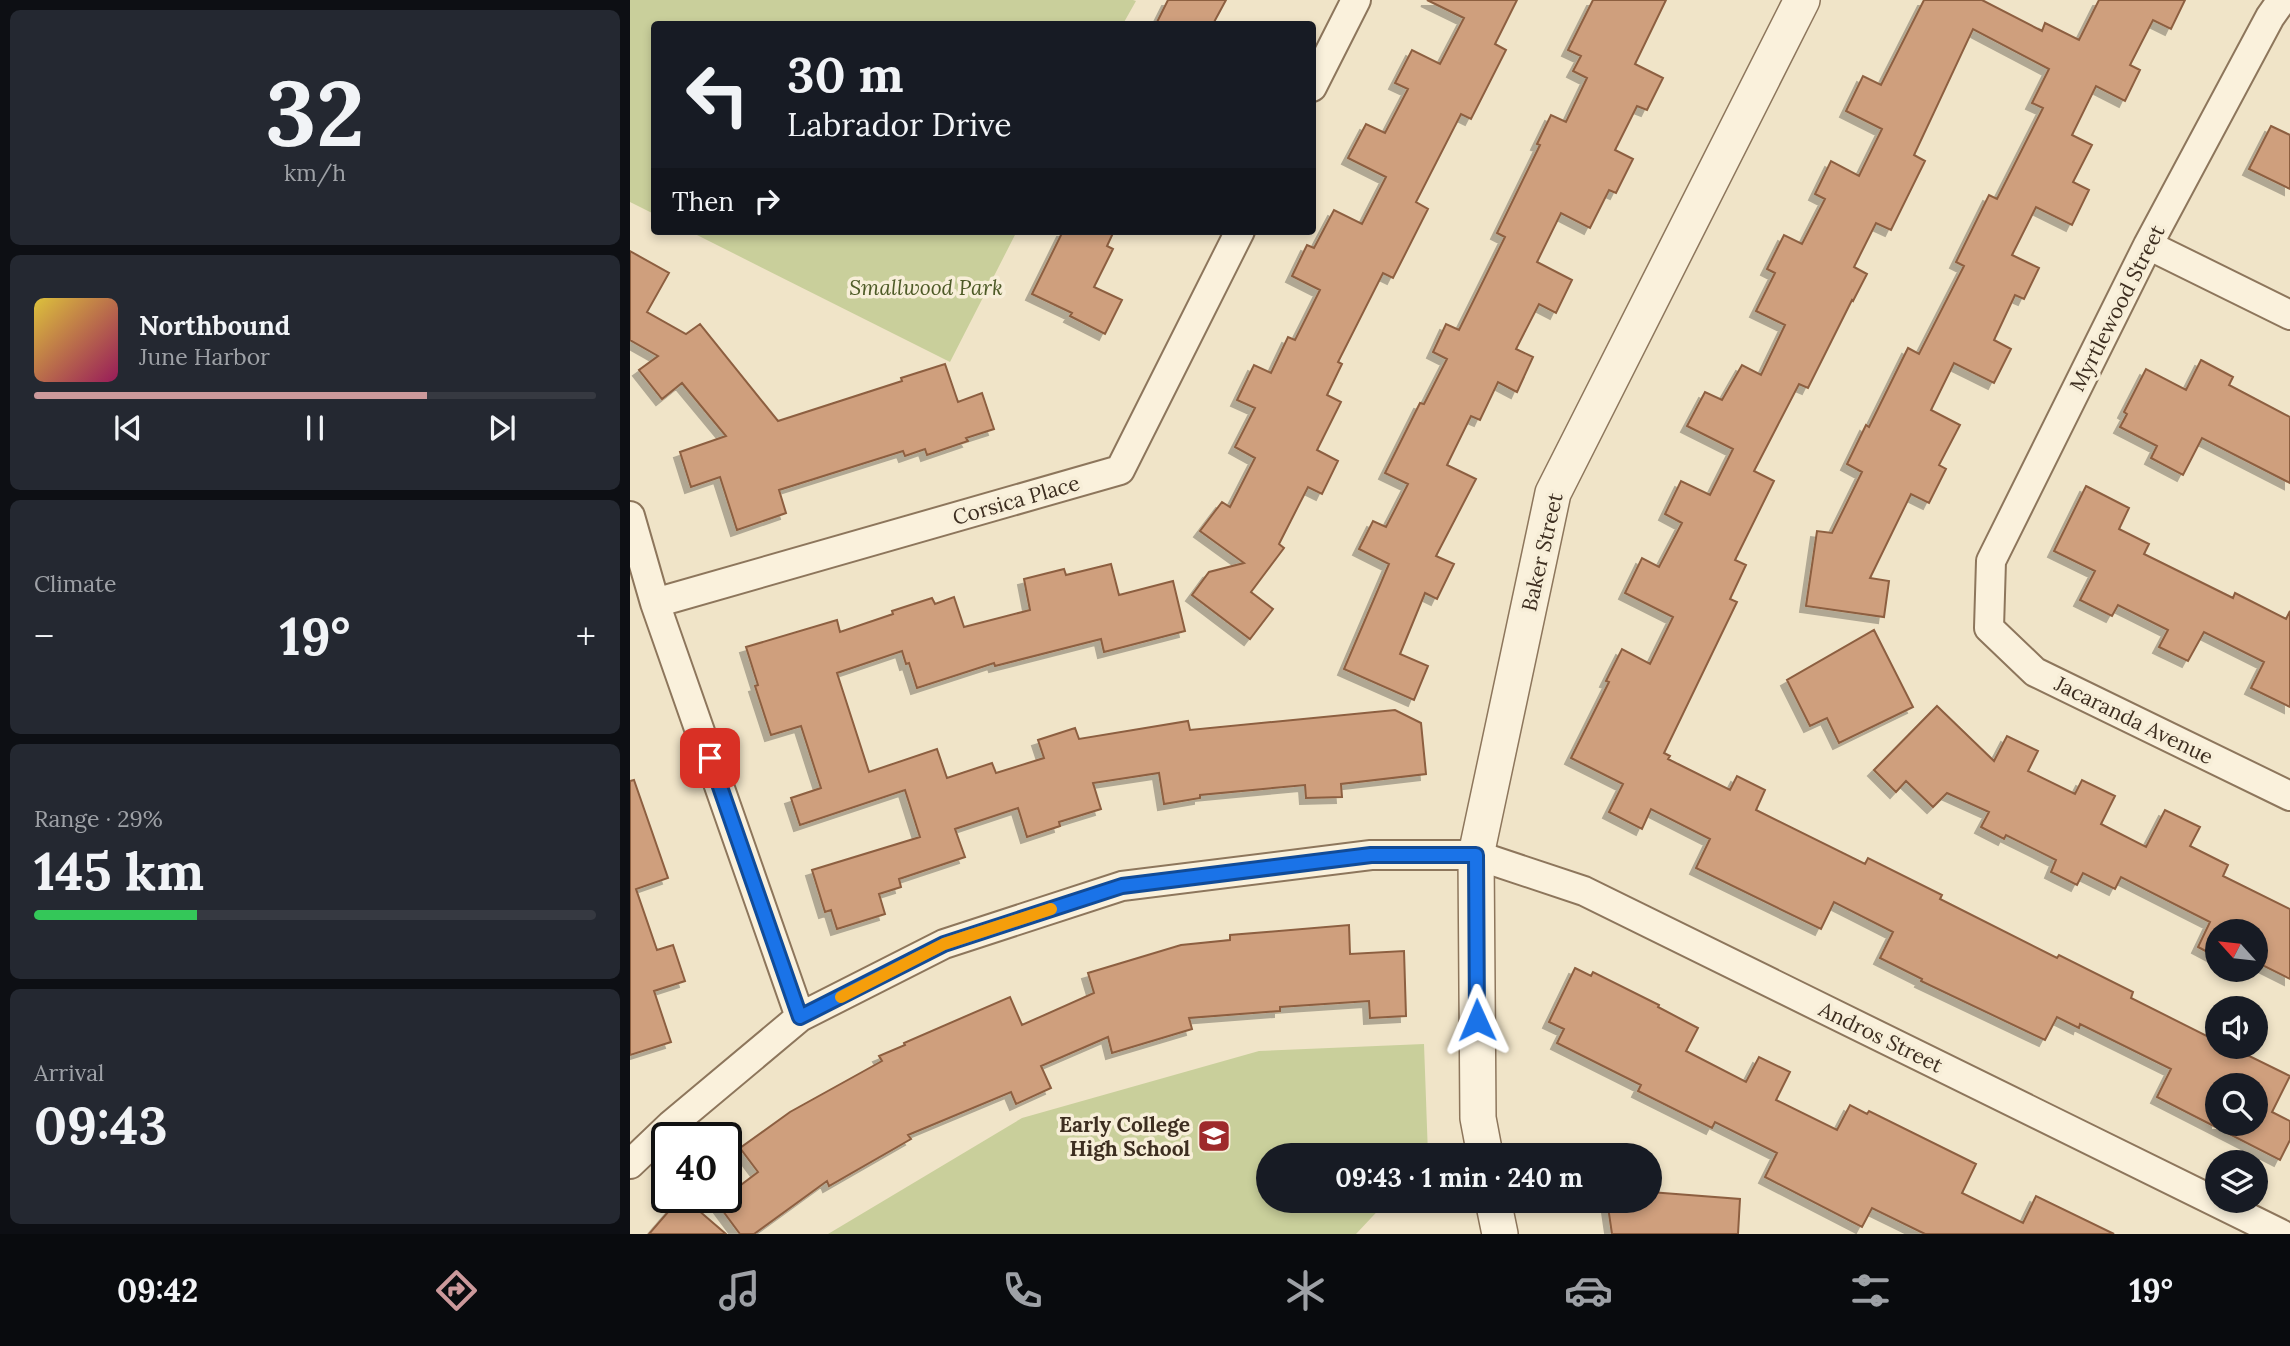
<!DOCTYPE html>
<html lang="en">
<head>
<meta charset="utf-8">
<style>
	:root { --surface:#171b24; --page:#242831; --text:#f1f3f6; --muted:#9ea1a6; --line:#363941; --accent:#cc999b }
	body { margin:0; font-family:Lora,serif; background:var(--page); color:var(--text); height:100vh; display:flex; flex-direction:column; font-size:26px; white-space:nowrap }
	* { box-sizing:border-box; margin:0 }
	p { font-size:23px; color:var(--muted) }
	.icon { flex:none; width:38px; height:38px; fill:none; stroke:currentColor; stroke-width:2; stroke-linecap:round; stroke-linejoin:round }
	.map { position:relative; flex:1; overflow:hidden }
	.side { display:flex; flex-direction:column; gap:10px; padding:10px; background:#0d0f14; width:630px }
	.side>* { flex:none }
	.guide { position:absolute; left:21px; top:21px; width:665px; height:214px; border-radius:7px; box-shadow:0 4px 10px #0003; background:#171b24; color:var(--text); overflow:hidden }
	.needle { width:46px; rotate:297deg }
	.buttons { position:absolute; left:1575px; top:919px; display:grid; gap:14px }
	.buttons a { display:grid; place-items:center; width:63px; height:63px; border-radius:50%; background:var(--surface); box-shadow:0 4px 10px #0003; font-size:35px }
	.speed { position:absolute; left:21px; top:1122px; display:flex; gap:14px; font-size:35px; font-weight:700; text-align:center }
	.speed>* { display:grid; place-content:center; width:91px; height:91px; border-radius:50%; background:var(--surface); box-shadow:0 4px 10px #0003; line-height:1 }
	.speed .limit { border:4px solid #111; border-radius:10px; background:#fff; color:#111 }
	.pin { position:absolute; display:grid; place-items:center; width:60px; height:60px; color:#fff; margin:-30px; border-radius:14px; box-shadow:0 4px 10px #0006 }
	.me { position:absolute; width:77px; margin:-38px; rotate:359deg; stroke-linejoin:round; filter:drop-shadow(0 0 5px #0008) }
	.turn { display:flex; align-items:center; gap:24px; height:147px; padding:0 21px; font-size:32px }
	.turn .icon { width:91px; height:91px; stroke-width:2.5 }
	.turn b { display:block; font-size:49px; line-height:60px }
	.then { display:flex; align-items:center; height:66px; padding:0 21px; background:#0003; gap:14px; font-size:26px }
	.big { font-size:52px; font-weight:800; line-height:1.1 }
	.side .widget { flex:1; display:flex; flex-direction:column; justify-content:center; gap:10px; min-width:0; padding:0 24px; border-radius:10px; background:var(--page) }
	.side .dial { align-items:center; gap:0 }
	.dial b { font-size:91px; line-height:1 }
	.song { display:flex; align-items:center; gap:21px }
	.cover { width:84px; height:84px; border-radius:10px; background:linear-gradient(135deg,hsl(50 70% 55%),hsl(330 70% 35%)) }
	.played { height:7px; border-radius:4px; background:linear-gradient(90deg,var(--accent) 70%,var(--line) 70%) }
	.keys { display:flex; justify-content:space-around; direction:ltr }
	.heat { display:flex; justify-content:space-between; align-items:center; font-size:38px; direction:ltr }
	.charge { height:10px; border-radius:5px; background:linear-gradient(90deg,#34c759 29%,var(--line) 0) }
	.trip { position:absolute; left:626px; top:1143px; width:406px; height:70px; border-radius:35px; background:var(--surface); box-shadow:0 4px 10px #0003; font-weight:800; line-height:70px; text-align:center }
	.tab-bar { display:flex; height:112px; justify-content:space-around; align-items:center; background:#090b0e; color:var(--muted) }
	.tab-bar .icon { width:49px; height:49px }
	.tab-bar .selected { color:var(--accent) }
	.tab-bar b { font-size:32px; color:var(--text) }
	main { display:flex; flex:1; min-height:0 }
	.map>svg:first-child { display:block }
	.green { fill:#c9cf9b }
	.building { fill:#cf9f7d; stroke:#8d5f41; stroke-width:2; fill-rule:evenodd; filter:url(#shadow) }
	.lines { fill:none; stroke-linecap:round; stroke-linejoin:round }
	.minor-casing { stroke:#8d765c; stroke-width:32 }
	.tertiary-casing { stroke:#8d765c; stroke-width:38 }
	.minor { stroke:#faf1dc; stroke-width:28 }
	.tertiary { stroke:#faf1dc; stroke-width:35 }
	.route-casing { stroke:#114b97; stroke-width:18 }
	.route { stroke:#1a73e8; stroke-width:12 }
	.slow { stroke:#f59e0b; stroke-width:12 }
	.labels { text-anchor:middle; dominant-baseline:central; stroke-width:7; stroke-linejoin:round; paint-order:stroke }
	.park-label { font-size:21px; font-style:italic; fill:#4d5a26; stroke:#f7eed8 }
	.street-label { font-size:21px; fill:#3d2e20; stroke:#f7eed8 }
	.poi-label { font-size:21px; font-weight:bold; fill:#3d2e20; stroke:#f7eed8; text-anchor:end }
</style>
</head>
<body>
<main>
<section class="side">
<div class="widget dial"><b>32</b><p>km/h</p></div>
<div class="widget">
<div class="song"><i class="cover"></i><div><b>Northbound</b><p>June Harbor</p></div></div>
<div class="played"></div>
<div class="keys"><svg class="icon" aria-label="previous" viewBox="0 0 24 24"><path d="M18 5L8 12l10 7zM5 5v14"/></svg><svg class="icon" aria-label="pause" viewBox="0 0 24 24"><path d="M8 5v14M16 5v14"/></svg><svg class="icon" aria-label="next" viewBox="0 0 24 24"><path d="M6 5l10 7-10 7zM19 5v14"/></svg></div>
</div>
<div class="widget"><p>Climate</p>
<div class="heat"><a>−</a><b class="big">19°</b><a>+</a></div>
</div>
<div class="widget"><p>Range · 29%</p><b class="big">145 km</b><div class="charge"></div></div>
<div class="widget"><p>Arrival</p><b class="big">09:43</b></div>
</section>
<div class="map">
<svg width="1660" height="1234" viewBox="0 0 1660 1234">
	<defs>
		<filter id="shadow"><feDropShadow dx="-6" dy="6" stdDeviation="0" flood-color="#0004"/></filter>
	</defs>
	<rect width="100%" height="100%" fill="#f0e4c8"/>
	<path class="green" d="M 0,0 L 503,0 L 506,1 L 493,24 L 24,24 L 24,214 L 0,202 Z
		M 59,231 L 387,231 L 320,362 Z
		M 794,1044 L 798,1155 L 639,1155 L 639,1200 L 757,1201 L 726,1234 L 198,1234 L 392,1118 L 629,1051 Z"/>
	<path class="building" d="M 538,0 L 596,0 L 583,24 L 526,24 Z
		M 797,0 L 887,0 L 865,44 L 876,50 L 841,119 L 831,114 L 786,202 L 798,209 L 763,278 L 753,273 L 708,362 L 712,364 L 697,395 L 711,402 L 687,450 L 708,461 L 692,494 L 678,487 L 649,544 L 654,548 L 621,592 L 643,609 L 620,639 L 562,595 L 579,572 L 614,563 L 570,531 L 592,502 L 600,507 L 625,458 L 605,447 L 625,408 L 607,400 L 624,365 L 641,373 L 658,337 L 665,340 L 690,290 L 662,276 L 677,245 L 684,248 L 704,210 L 732,224 L 756,177 L 718,158 L 736,124 L 755,133 L 778,89 L 765,83 L 782,50 L 810,64 L 834,18 Z
		M 963,0 L 1036,0 L 1005,64 L 1033,78 L 1017,110 L 1007,106 L 985,150 L 1003,159 L 986,193 L 979,190 L 960,228 L 931,213 L 907,262 L 942,280 L 926,313 L 909,304 L 886,349 L 903,357 L 887,392 L 868,382 L 850,420 L 841,416 L 817,465 L 846,479 L 806,556 L 824,564 L 807,599 L 795,593 L 770,654 L 798,666 L 784,700 L 714,669 L 759,564 L 729,549 L 743,521 L 756,527 L 778,484 L 755,473 L 790,403 L 794,404 L 817,359 L 803,352 L 816,324 L 829,330 L 875,237 L 867,233 L 910,145 L 907,144 L 921,115 L 936,122 L 957,78 L 943,71 L 951,56 L 938,50 Z
		M 1294,0 L 1352,0 L 1412,31 L 1415,23 L 1449,40 L 1469,0 L 1555,0 L 1541,29 L 1523,20 L 1500,65 L 1510,70 L 1495,101 L 1466,86 L 1442,135 L 1462,145 L 1443,182 L 1459,190 L 1442,225 L 1406,207 L 1382,255 L 1409,268 L 1394,299 L 1385,295 L 1364,340 L 1381,349 L 1364,383 L 1324,363 L 1301,410 L 1330,425 L 1309,465 L 1316,469 L 1299,503 L 1281,494 L 1240,578 L 1259,581 L 1254,617 L 1176,606 L 1187,531 L 1202,533 L 1232,472 L 1217,464 L 1236,425 L 1239,427 L 1278,348 L 1289,354 L 1334,266 L 1326,262 L 1359,195 L 1367,199 L 1413,108 L 1402,103 L 1419,69 L 1343,29 L 1284,155 L 1295,161 L 1261,230 L 1246,223 L 1224,267 L 1237,274 L 1223,301 L 1222,300 L 1178,388 L 1169,384 L 1124,471 L 1144,481 L 1105,560 L 1116,565 L 1100,599 L 1107,602 L 1034,753 L 1040,756 L 1038,759 L 1100,790 L 1107,776 L 1135,790 L 1126,810 L 1235,864 L 1238,858 L 1312,895 L 1310,899 L 1427,958 L 1429,955 L 1503,992 L 1501,998 L 1587,1041 L 1587,1046 L 1599,1046 L 1660,1076 L 1642,1112 L 1660,1121 L 1660,1140 L 1650,1160 L 1527,1097 L 1541,1069 L 1450,1024 L 1449,1028 L 1427,1017 L 1415,1040 L 1291,981 L 1292,979 L 1250,958 L 1263,932 L 1204,902 L 1191,929 L 1066,868 L 1080,839 L 1021,809 L 1012,829 L 979,812 L 993,784 L 941,758 L 979,682 L 976,681 L 992,649 L 1020,664 L 1043,617 L 995,593 L 1012,558 L 1029,567 L 1052,523 L 1035,514 L 1051,481 L 1080,495 L 1103,449 L 1057,426 L 1075,392 L 1092,400 L 1112,365 L 1131,375 L 1155,325 L 1126,311 L 1145,273 L 1137,269 L 1154,235 L 1172,244 L 1195,199 L 1185,194 L 1201,161 L 1229,176 L 1252,129 L 1216,111 L 1233,76 L 1251,85 ZM 1587,1085 L 1626,1085 L 1626,1124 L 1587,1124 Z
		M 1641,126 L 1660,135 L 1660,189 L 1619,169 Z
		M 433,231 L 484,231 L 477,246 L 483,249 L 464,287 L 492,300 L 475,334 L 440,316 L 442,313 L 402,294 Z
		M 0,251 L 39,273 L 17,312 L 56,334 L 70,324 L 148,421 L 272,381 L 271,378 L 315,364 L 328,402 L 352,393 L 364,429 L 336,438 L 338,441 L 297,455 L 295,449 L 275,456 L 273,451 L 149,490 L 156,513 L 107,530 L 90,477 L 61,487 L 50,452 L 96,436 L 52,383 L 32,399 L 9,370 L 28,356 L 0,340 Z
		M 1571,360 L 1603,377 L 1599,385 L 1660,417 L 1660,483 L 1572,438 L 1553,475 L 1521,458 L 1527,446 L 1490,427 L 1497,414 L 1494,412 L 1516,369 L 1556,390 Z
		M 1456,486 L 1499,508 L 1489,529 L 1519,544 L 1514,554 L 1603,598 L 1605,593 L 1656,619 L 1660,611 L 1660,707 L 1621,688 L 1634,662 L 1574,632 L 1558,661 L 1529,647 L 1538,630 L 1488,605 L 1482,616 L 1450,600 L 1465,571 L 1424,551 Z
		M 481,564 L 489,595 L 543,581 L 555,631 L 474,652 L 471,639 L 365,666 L 364,663 L 287,688 L 279,663 L 276,664 L 272,651 L 207,673 L 239,772 L 307,749 L 317,778 L 362,763 L 366,773 L 414,758 L 408,740 L 445,728 L 449,739 L 558,721 L 560,730 L 765,710 L 791,723 L 796,774 L 711,784 L 712,797 L 676,798 L 675,785 L 570,795 L 570,798 L 534,804 L 529,773 L 463,783 L 471,809 L 429,822 L 430,826 L 397,837 L 388,808 L 325,829 L 335,857 L 269,879 L 271,887 L 249,894 L 255,914 L 207,929 L 201,910 L 195,912 L 182,870 L 290,837 L 275,790 L 170,825 L 161,798 L 191,788 L 171,726 L 141,735 L 125,686 L 128,685 L 116,647 L 207,620 L 210,632 L 263,614 L 262,611 L 302,598 L 305,604 L 324,597 L 334,627 L 400,610 L 394,579 L 434,569 L 436,575 Z
		M 1244,630 L 1283,707 L 1209,743 L 1197,718 L 1180,726 L 1157,680 Z
		M 1307,706 L 1364,761 L 1377,736 L 1408,751 L 1398,771 L 1445,794 L 1452,780 L 1485,796 L 1471,824 L 1516,847 L 1535,810 L 1570,827 L 1560,846 L 1598,865 L 1593,876 L 1660,909 L 1660,979 L 1626,962 L 1626,931 L 1587,931 L 1587,957 L 1568,947 L 1580,922 L 1491,877 L 1485,889 L 1453,873 L 1447,885 L 1421,872 L 1426,860 L 1376,835 L 1374,839 L 1351,827 L 1359,812 L 1317,793 L 1303,807 L 1276,781 L 1266,792 L 1244,770 Z
		M 4,780 L 38,878 L 6,889 L 27,950 L 43,945 L 55,981 L 24,991 L 41,1042 L 0,1055 L 0,781 Z
		M 719,925 L 720,954 L 774,951 L 776,1016 L 740,1018 L 739,1001 L 650,1007 L 650,1011 L 559,1018 L 562,1029 L 482,1053 L 478,1037 L 411,1066 L 421,1088 L 386,1104 L 381,1092 L 278,1135 L 281,1139 L 199,1186 L 197,1181 L 124,1234 L 110,1234 L 87,1203 L 128,1172 L 110,1148 L 160,1112 L 252,1061 L 249,1056 L 275,1045 L 274,1043 L 380,997 L 392,1025 L 464,993 L 458,973 L 551,945 L 600,940 L 600,935 Z
		M 945,968 L 961,976 L 963,972 L 1029,1005 L 1028,1007 L 1068,1028 L 1056,1051 L 1116,1082 L 1129,1057 L 1160,1072 L 1146,1100 L 1207,1130 L 1220,1105 L 1237,1114 L 1239,1111 L 1346,1164 L 1332,1193 L 1393,1223 L 1406,1196 L 1484,1234 L 1295,1234 L 1242,1208 L 1232,1227 L 1135,1177 L 1147,1153 L 1085,1122 L 1082,1128 L 1008,1091 L 1011,1085 L 927,1043 L 934,1029 L 919,1022 Z
		M 1020,1192 L 1110,1199 L 1108,1234 L 982,1234 L 977,1200 L 1020,1200 Z
		M 51,1197 L 53,1197 L 96,1234 L 19,1234 Z"/>
	<g class="lines">
		<defs>
			<path id="minor" d="M 1652,0 L 1640,17 L 1518,245 L 1361,561 L 1359,628 L 1405,672 L 1660,796
				M 682,87 L 726,0
				M 1518,245 L 1660,315
				M 0,516 L 25,603 L 170,1017
				M 25,603 L 490,470 L 610,231
				M 0,1164 L 41,1125 L 170,1017 L 314,944 L 492,886 L 741,855 L 846,855 L 954,891 L 1651,1234"/>
			<path id="tertiary" d="M 855,1155 L 848,1118 L 846,855 L 923,493 L 1172,0
				M 863,1200 L 870,1234"/>
		</defs>
		<use href="#minor" class="minor-casing"/>
		<use href="#tertiary" class="tertiary-casing"/>
		<use href="#minor" class="minor"/>
		<use href="#tertiary" class="tertiary"/>
	</g>
	<g class="lines">
		<defs>
			<path id="route" d="M 80,758 L 170,1017 L 314,944 L 492,886 L 741,855 L 846,855 L 847,1020"/>
		</defs>
		<use href="#route" class="route-casing"/>
		<use href="#route" class="route"/>
		<path class="slow" d="M 211,997 L 314,944 L 421,909"/>
	</g>
	<defs>
		<symbol id="school-square" viewBox="-11 -11 22 22"><rect x="-9" y="-9" width="18" height="18" rx="4" fill="#9e2a2b" stroke="#f7eed8"/><path d="M0-5L7-2L0 1L-7-2ZM-4 1L0 2.5L4 1V4Q0 6-4 4Z" fill="#fff"/></symbol>
	</defs>
	<g fill-rule="evenodd">
		<use href="#school-square" x="565" y="1117" width="38" height="38"/>
	</g>
	<g class="labels">
		<g class="park-label">
			<text x="296" y="287">Smallwood Park</text>
		</g>
		<g class="street-label">
			<text transform="translate(1487 308) rotate(-63)">Myrtlewood Street</text>
			<text transform="translate(386 500) rotate(-16)">Corsica Place</text>
			<text transform="translate(912 552) rotate(-77)">Baker Street</text>
			<text transform="translate(1504 720) rotate(26)">Jacaranda Avenue</text>
			<text transform="translate(1251 1037) rotate(26)">Andros Street</text>
		</g>
		<g class="poi-label">
			<text x="560" y="1124">Early College<tspan x="560" dy="24">High School</tspan></text>
		</g>
	</g>
</svg>
<div class="buttons">
<a><svg class="needle" viewBox="-14 -14 28 28"><path d="M0-13l5 13h-10z" fill="#e53935"/><path d="M0 13l5-13h-10z" fill="#9ea1a6"/></svg></a>
<a><svg class="icon" aria-label="sound" viewBox="0 0 24 24"><path d="M4 9h4l5-4v14l-5-4H4zM17 9q2 3 0 6"/></svg></a>
<a><svg class="icon" aria-label="search" viewBox="0 0 24 24"><circle cx="10" cy="10" r="6"/><path d="M15 15l6 6"/></svg></a>
<a><svg class="icon" aria-label="layers" viewBox="0 0 24 24"><path d="M12 4l9 5-9 5-9-5zM3 14l9 5 9-5"/></svg></a>
</div>
<div class="speed"><div class="limit">40</div></div>
<div class="pin" style="left:80px;top:758px;background:#d93025"><svg class="icon" aria-label="arrive" viewBox="0 0 24 24"><path d="M6 21V4h12l-3 4 3 4H6"/></svg></div>
<svg class="me" style="left:847px;top:1020px" viewBox="-20 -20 40 40"><path d="M0-17L14 15 0 8-14 15z" fill="#1a73e8" stroke="#fff" stroke-width="4"/></svg>
<div class="trip">09:43 · 1 min · 240 m</div>
<div class="guide">
<div class="turn"><svg class="icon" aria-label="left" viewBox="0 0 24 24"><path d="M17 20v-9H6M10 6l-5 5 5 5"/></svg><div><b>30 m</b>Labrador Drive</div></div>
<div class="then">Then<svg class="icon" aria-label="right" viewBox="0 0 24 24"><path d="M7 20v-9h11M14 6l5 5-5 5"/></svg></div>
</div>
</div>
</main>
<nav class="tab-bar">
<b>09:42</b>
<svg class="icon selected" aria-label="directions" viewBox="0 0 24 24"><path d="M12 3l9 9-9 9-9-9zM9 14v-3h6M13 9l2 2-2 2"/></svg>
<svg class="icon" aria-label="music" viewBox="0 0 24 24"><path d="M9 18V5l10-2v13"/><circle cx="6" cy="18" r="3"/><circle cx="16" cy="16" r="3"/></svg>
<svg class="icon" aria-label="phone" viewBox="0 0 24 24"><path d="M5 4h4l2 5-3 2q2 4 5 5l2-3 5 2v4C11 20 4 13 5 4z"/></svg>
<svg class="icon" aria-label="climate" viewBox="0 0 24 24"><path d="M12 3v18M4 7l16 10M4 17L20 7"/></svg>
<svg class="icon" aria-label="car" viewBox="0 0 24 24"><path d="M5 17H2v-5l4-1 3-4h7l3 4 3 1v5h-3M9 17h6M6 11h13"/><circle cx="7" cy="17" r="2"/><circle cx="17" cy="17" r="2"/></svg>
<svg class="icon" aria-label="filters" viewBox="0 0 24 24"><path d="M4 7h16M4 17h16"/><circle cx="9" cy="7" r="2"/><circle cx="15" cy="17" r="2"/></svg>
<b>19°</b>
</nav>
</body>
</html>
